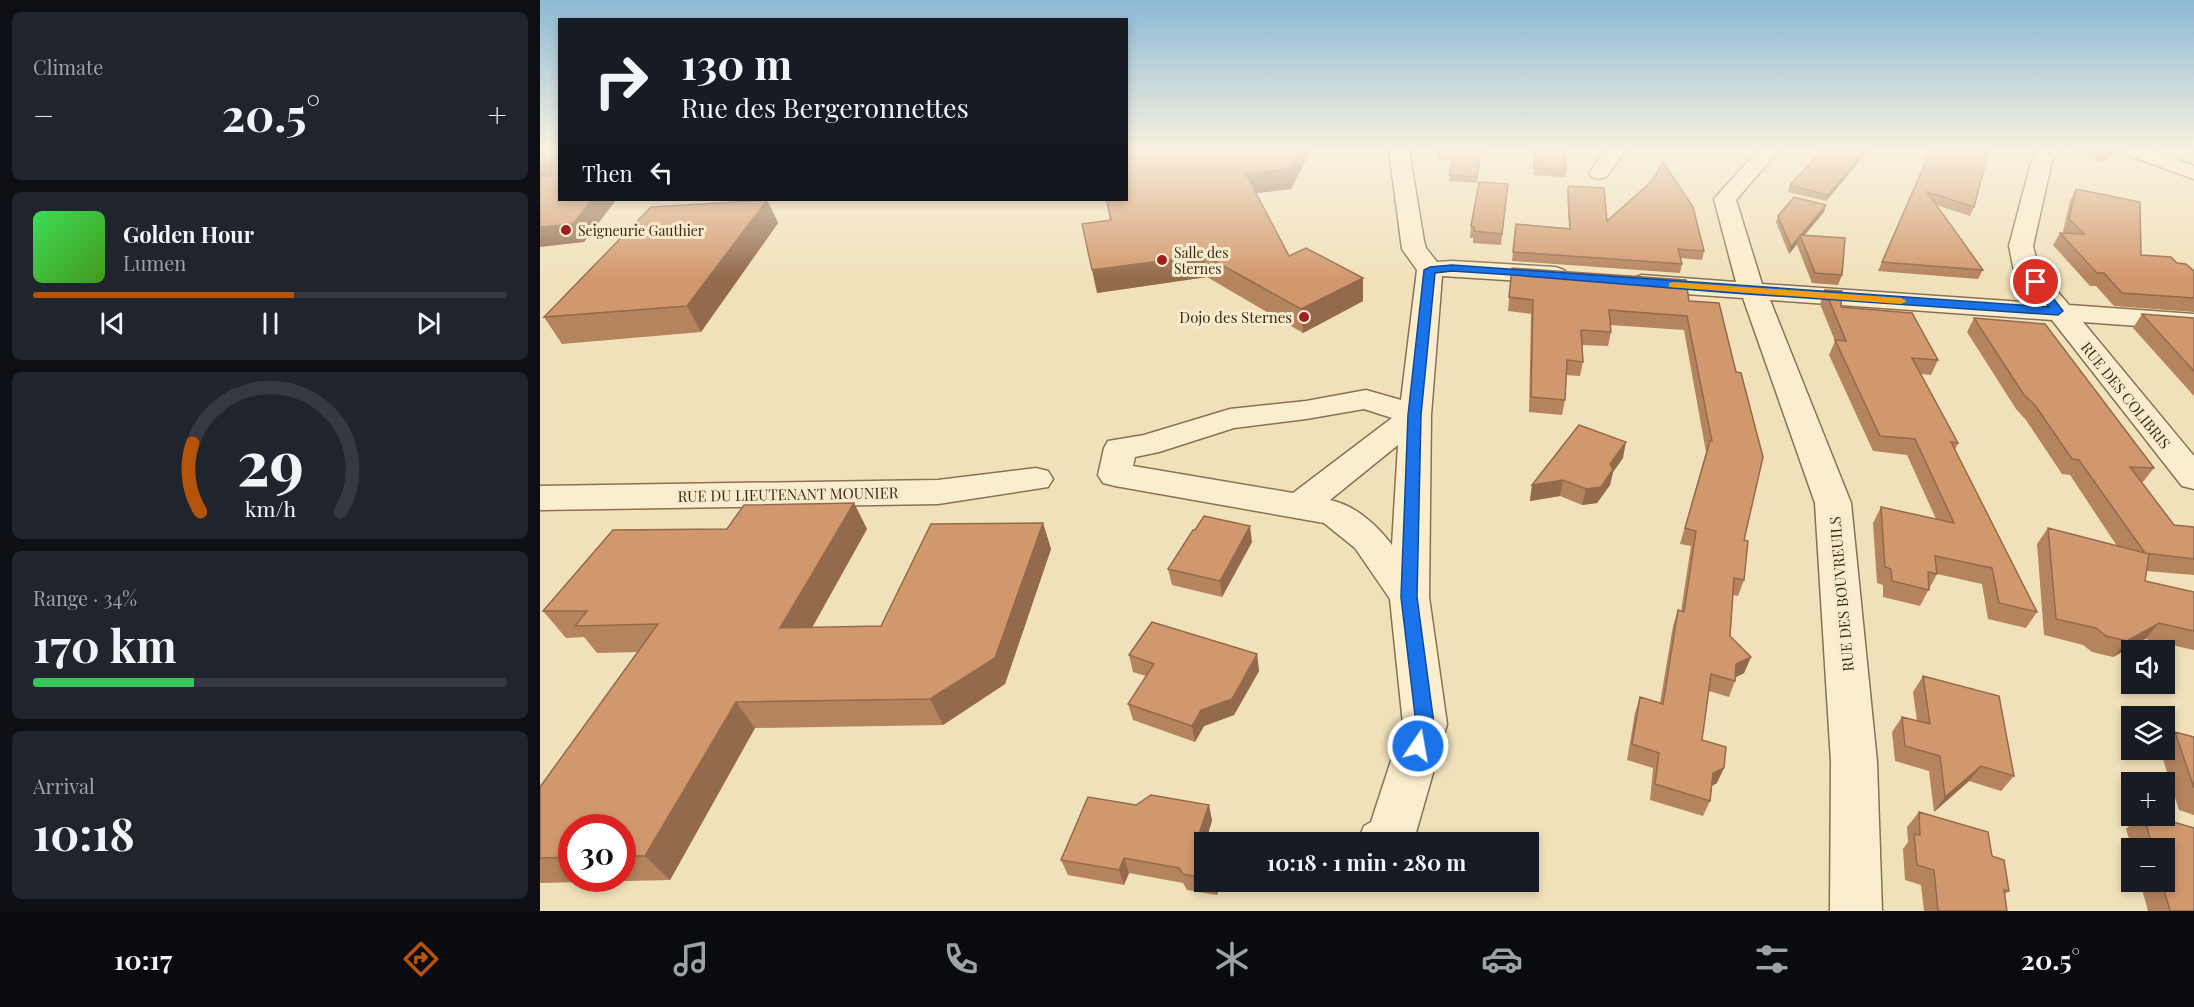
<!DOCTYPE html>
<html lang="en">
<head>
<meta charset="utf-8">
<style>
	:root { --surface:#171b24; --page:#20242c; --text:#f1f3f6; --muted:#9ea1a6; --line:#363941; --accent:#b45309 }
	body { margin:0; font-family:"Playfair Display",serif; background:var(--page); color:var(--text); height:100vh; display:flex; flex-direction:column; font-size:22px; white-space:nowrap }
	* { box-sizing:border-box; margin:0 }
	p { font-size:20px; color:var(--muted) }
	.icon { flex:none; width:33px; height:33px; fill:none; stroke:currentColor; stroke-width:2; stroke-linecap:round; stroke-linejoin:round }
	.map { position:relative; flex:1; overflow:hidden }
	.drawer { display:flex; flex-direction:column; gap:12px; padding:12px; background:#0d0f14; width:540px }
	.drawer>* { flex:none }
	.guide { position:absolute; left:18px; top:18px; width:570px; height:183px; border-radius:0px; box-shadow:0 3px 9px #0003; background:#171b24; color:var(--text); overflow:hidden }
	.tools { position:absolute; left:1581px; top:640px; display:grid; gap:12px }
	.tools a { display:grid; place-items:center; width:54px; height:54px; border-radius:0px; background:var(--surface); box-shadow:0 3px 9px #0003; font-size:30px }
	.speed { position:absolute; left:18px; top:814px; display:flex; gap:12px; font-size:30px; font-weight:700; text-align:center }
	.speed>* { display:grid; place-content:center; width:78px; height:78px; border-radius:50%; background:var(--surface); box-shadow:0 3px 9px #0003; line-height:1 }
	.speed .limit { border:9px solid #d22; background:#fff; color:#111 }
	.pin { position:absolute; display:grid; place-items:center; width:51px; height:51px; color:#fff; margin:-26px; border:3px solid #fff; border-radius:50%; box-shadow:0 2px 6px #0007 }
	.me { position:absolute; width:66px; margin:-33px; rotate:12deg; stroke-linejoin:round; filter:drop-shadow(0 0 4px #0008) }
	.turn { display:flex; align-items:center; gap:21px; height:126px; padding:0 24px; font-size:27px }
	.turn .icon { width:78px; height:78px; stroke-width:2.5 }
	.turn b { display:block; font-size:42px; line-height:51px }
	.then { display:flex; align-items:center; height:57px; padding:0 24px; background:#0003; gap:12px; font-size:22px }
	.big { font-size:45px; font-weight:700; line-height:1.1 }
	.drawer .tile { flex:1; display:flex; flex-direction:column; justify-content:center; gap:9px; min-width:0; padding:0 21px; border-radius:9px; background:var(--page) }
	.drawer .dial { align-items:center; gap:0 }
	.dial svg { height:156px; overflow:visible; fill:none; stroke:var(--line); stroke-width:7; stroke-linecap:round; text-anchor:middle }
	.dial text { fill:var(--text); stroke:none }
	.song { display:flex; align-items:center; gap:18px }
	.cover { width:72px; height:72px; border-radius:9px; background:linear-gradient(135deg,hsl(130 70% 55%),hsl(100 70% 35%)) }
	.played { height:6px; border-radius:3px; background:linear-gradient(90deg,var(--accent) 55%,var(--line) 55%) }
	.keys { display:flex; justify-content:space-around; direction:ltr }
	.heat { display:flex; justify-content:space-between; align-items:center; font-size:33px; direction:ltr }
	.charge { height:9px; border-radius:4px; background:linear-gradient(90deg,#34c759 34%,var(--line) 0) }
	.trip { position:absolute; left:654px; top:832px; width:345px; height:60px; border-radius:0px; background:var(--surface); box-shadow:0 3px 9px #0003; font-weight:700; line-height:60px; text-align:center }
	.tab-bar { display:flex; height:96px; justify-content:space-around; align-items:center; background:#090b0e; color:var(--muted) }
	.tab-bar .icon { width:42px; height:42px }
	.tab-bar .active { color:var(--accent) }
	.tab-bar b { font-size:27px; color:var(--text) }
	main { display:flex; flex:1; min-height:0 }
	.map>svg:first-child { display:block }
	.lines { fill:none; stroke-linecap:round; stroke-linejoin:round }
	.minor-casing { stroke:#897154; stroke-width:3 }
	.minor { fill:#fbeece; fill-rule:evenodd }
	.wall { fill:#b5835e; fill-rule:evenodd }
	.shaded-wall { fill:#936a4c }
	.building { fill:#d2986d; stroke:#936a4c; stroke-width:1.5 }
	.route { fill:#1a73e8; stroke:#114b97; stroke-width:1.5 }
	.slow { fill:#f59e0b }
	.poi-dot { fill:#9c201f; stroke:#f8ebcb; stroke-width:2 }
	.labels { text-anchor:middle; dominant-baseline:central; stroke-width:6; stroke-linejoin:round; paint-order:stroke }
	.far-poi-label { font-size:14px; fill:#37281a; stroke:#f8ebcb; text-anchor:start }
	.poi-label { font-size:15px; fill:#37281a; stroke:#f8ebcb; text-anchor:end }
	.street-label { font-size:15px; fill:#37281a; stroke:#f8ebcb }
</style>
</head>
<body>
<main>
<section class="drawer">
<div class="tile"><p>Climate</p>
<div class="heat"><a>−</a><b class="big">20.5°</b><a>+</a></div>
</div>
<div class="tile">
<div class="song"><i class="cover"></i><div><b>Golden Hour</b><p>Lumen</p></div></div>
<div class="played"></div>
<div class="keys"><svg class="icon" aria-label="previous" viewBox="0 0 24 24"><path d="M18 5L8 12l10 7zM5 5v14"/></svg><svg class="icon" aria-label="pause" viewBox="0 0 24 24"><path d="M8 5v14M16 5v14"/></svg><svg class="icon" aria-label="next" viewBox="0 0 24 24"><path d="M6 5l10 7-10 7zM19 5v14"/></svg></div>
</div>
<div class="tile dial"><svg viewBox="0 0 100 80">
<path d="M14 69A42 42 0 1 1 86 69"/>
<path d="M14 69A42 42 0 0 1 10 34" stroke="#b45309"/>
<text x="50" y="56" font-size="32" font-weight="700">29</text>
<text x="50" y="72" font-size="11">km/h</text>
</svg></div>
<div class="tile"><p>Range · 34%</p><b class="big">170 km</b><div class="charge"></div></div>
<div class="tile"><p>Arrival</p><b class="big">10:18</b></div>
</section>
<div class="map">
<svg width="1654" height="911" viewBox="0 0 1654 911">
	<rect width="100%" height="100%" fill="#f1e1bb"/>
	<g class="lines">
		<defs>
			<path id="minor" d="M 849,150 L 869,150 L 884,241 L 886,248 L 897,262 L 912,261 L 1015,267 L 1024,270 L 1028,275 L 1024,280 L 1015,283 L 902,276 L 891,415 L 889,597 L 907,724 L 873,843 L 817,843 L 824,826 L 831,822 L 863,724 L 850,599 L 815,548 L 784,523 L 575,486 L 563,483 L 558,475 L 564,448 L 568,441 L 604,435 L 690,409 L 766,401 L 826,390 L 861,400 L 877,270 L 862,249 ZM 824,409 L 852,418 L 753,493 L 593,466 L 595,457 L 619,452 L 694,428 L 766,419 ZM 858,445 L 852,545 C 837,525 815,505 790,500 Z
				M 1065,150 L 1086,150 L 1066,177 L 1059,179 L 1052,177 L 1049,173 Z
				M 1218,150 L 1239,150 L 1196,200 L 1222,284 L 1499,303 L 1474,271 L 1469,246 L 1492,159 L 1500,150 L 1522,150 L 1512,161 L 1493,246 L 1499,270 L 1529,305 L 1654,314 L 1654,330 L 1543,322 L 1654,456 L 1654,489 L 1642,486 L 1512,320 L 1230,300 L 1311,503 L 1337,762 L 1342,911 L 1290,911 L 1291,762 L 1275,503 L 1203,298 L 1102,291 L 1093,288 L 1089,283 L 1093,278 L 1102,275 L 1196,282 L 1174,199 Z
				M 1582,150 L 1611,150 L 1654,166 L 1654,179 L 1585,154 Z
				M 496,468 L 508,471 L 513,479 L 508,487 L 398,504 L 0,510 L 0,486 L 398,480 Z"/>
		</defs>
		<use href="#minor" class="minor-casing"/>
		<use href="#minor" class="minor"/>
	</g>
	<path class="wall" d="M 586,150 L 771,150 L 751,189 L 716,193 L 749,256 L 823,301 L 763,333 L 667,277 L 557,293 L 570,220 L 566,200 L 586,200 Z
		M 941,150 L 937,183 L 909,181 L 912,160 L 898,159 L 898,153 Z
		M 994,150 L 1025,150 L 1026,170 L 1025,177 L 993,175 Z
		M 1391,150 L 1434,207 L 1430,216 L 1396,205 L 1443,270 L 1438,279 L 1338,271 Z
		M 1530,150 L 1576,150 L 1562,162 Z
		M 1323,157 L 1286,201 L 1248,192 L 1250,185 Z
		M 968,184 L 961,245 L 933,243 L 933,238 L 930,238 L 931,226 Z
		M 1028,186 L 1067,221 L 1164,251 L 1162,260 L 1140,258 L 1142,264 L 1140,273 L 972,261 L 976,224 L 1029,228 L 1027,194 Z
		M 1536,189 L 1601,255 L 1637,263 L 1654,271 L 1654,312 L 1574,306 L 1556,286 L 1550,286 L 1513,245 L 1520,233 L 1524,233 L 1523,231 L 1530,201 Z
		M 227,200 L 238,223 L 161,332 L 22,344 L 4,317 Z
		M 1284,212 L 1264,236 L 1302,275 L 1298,285 L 1272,283 L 1257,245 L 1257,244 L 1249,254 L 1236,222 L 1238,216 Z
		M 972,268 L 1149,301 L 1204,540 L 1204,580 L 1198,596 L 1193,595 L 1190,636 L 1211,657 L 1204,673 L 1196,677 L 1195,681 L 1189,697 L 1169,691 L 1162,740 L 1177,783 L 1172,786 L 1170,801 L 1163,816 L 1110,800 L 1113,768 L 1087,760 L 1095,713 L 1100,697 L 1120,703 L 1133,626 L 1138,610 L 1141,611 L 1151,546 L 1140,544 L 1166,452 L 1144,330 L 1070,325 L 1071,332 L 1068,346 L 1042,345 L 1043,362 L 1040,376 L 1026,375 L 1025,400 L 1022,415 L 989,412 L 991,314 L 968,311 Z
		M 1285,290 L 1301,307 L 1398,360 L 1391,375 L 1381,374 L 1418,443 L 1415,450 L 1497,612 L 1486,628 L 1448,619 L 1442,584 L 1397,574 L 1380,606 L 1343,597 L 1343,585 L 1337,583 L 1333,523 L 1341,507 L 1396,519 L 1367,455 L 1333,451 L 1289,355 L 1295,341 L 1280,304 Z
		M 1602,314 L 1654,318 L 1654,396 L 1593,328 Z
		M 1434,318 L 1614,468 L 1602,483 L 1634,525 L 1654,527 L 1654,575 L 1606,571 L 1605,581 L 1654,592 L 1654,650 L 1605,639 L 1573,657 L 1552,652 L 1543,645 L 1504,635 L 1497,544 L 1508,528 L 1577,546 L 1530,475 L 1522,474 L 1486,420 L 1476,409 L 1427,332 Z
		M 1083,458 L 1073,472 L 1070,485 L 1057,503 L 1042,505 L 1020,496 L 990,501 L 992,485 Z
		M 314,503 L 327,529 L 272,628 L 341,626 L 503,523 L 511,549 L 465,684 L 403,725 L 215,728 L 130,880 L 0,883 L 0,787 L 98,652 L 57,653 L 44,637 L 26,638 L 3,611 L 187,529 ZM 32,828 L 82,828 L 82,879 L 32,879 Z
		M 712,542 L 682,597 L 632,585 L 628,569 Z
		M 717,654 L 719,671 L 694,715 L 664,726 L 655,742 L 593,720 L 588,704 L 606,676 L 593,672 L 589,655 Z
		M 1383,676 L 1474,776 L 1461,791 L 1429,781 L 1394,812 L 1389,771 L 1355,761 L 1352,732 L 1362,717 L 1377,721 L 1373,692 Z
		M 1635,732 L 1654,737 L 1654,815 L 1639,810 L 1620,750 L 1624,750 L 1624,743 Z
		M 596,805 L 669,805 L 672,821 L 664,843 L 664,882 L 681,882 L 677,895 L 647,890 L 643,883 L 589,873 L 584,885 L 528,875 L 521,860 Z
		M 1379,812 L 1452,856 L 1469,891 L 1464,895 L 1467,911 L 1384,911 L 1381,885 L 1365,880 L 1363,849 L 1368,842 L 1367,827 Z
		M 1599,816 L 1613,816 L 1654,911 L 1608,911 L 1600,882 L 1624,882 L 1624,849 L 1592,849 L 1586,829 Z"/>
	<path class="shaded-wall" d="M 759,150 L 771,150 L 751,189 L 708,194 L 706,174 Z
		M 1326,150 L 1323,157 L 1286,201 L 1288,195 Z
		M 1572,150 L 1576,150 L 1562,162 L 1565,156 Z
		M 12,161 L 20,175 L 0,180 L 0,163 Z
		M 52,200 L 76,200 L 44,242 L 0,247 L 0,227 Z
		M 227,200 L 238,223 L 161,332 L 147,306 Z
		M 1286,205 L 1284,212 L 1261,239 L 1260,236 Z
		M 1259,237 L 1257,244 L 1249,254 L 1251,247 Z
		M 664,255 L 667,277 L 557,293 L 552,270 Z
		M 823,278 L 823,301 L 763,333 L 761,309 Z
		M 1086,442 L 1083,458 L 1073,472 L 1070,485 L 1057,503 L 1042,505 L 1046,489 L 1070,464 Z
		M 1023,480 L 1020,496 L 990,501 L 992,485 Z
		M 314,503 L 327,529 L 257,654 L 240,628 Z
		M 503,523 L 511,549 L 465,684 L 403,725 L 390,699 Z
		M 710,526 L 712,542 L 682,597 L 680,581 Z
		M 1619,623 L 1605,639 L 1573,657 L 1587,641 Z
		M 717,654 L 719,671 L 694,715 L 664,726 L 655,742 L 652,726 L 661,710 Z
		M 1211,657 L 1204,673 L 1190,680 L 1196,664 Z
		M 196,702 L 215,728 L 130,880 L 105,856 Z
		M 1441,766 L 1429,781 L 1394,812 L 1405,797 Z
		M 1184,768 L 1177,783 L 1166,788 L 1173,773 Z
		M 669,805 L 672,821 L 665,843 L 660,831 Z
		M 584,858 L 589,873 L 584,885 L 579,870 Z
		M 674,882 L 681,882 L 677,895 Z"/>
	<path class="building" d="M 0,150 L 20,150 L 20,200 L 52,200 L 33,224 L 0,227 L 0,177 L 11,176 L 12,161 L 0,163 Z
		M 586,150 L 759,150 L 750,168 L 706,174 L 749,256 L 766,248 L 823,278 L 761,309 L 664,255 L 552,270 L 542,224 L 571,220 L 567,200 L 586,200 Z
		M 899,150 L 941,150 L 937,177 L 909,175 L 914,154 L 898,153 Z
		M 995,150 L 1025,150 L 1026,170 L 994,168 Z
		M 1283,150 L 1326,150 L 1288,195 L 1250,185 Z
		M 1391,150 L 1449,150 L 1434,207 L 1387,192 L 1443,270 L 1342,262 Z
		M 1550,150 L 1572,150 L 1565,156 Z
		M 1123,162 L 1153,207 L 1164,251 L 1138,249 L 1142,264 L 973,252 L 976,224 L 1030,229 L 1028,186 L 1064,188 L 1067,221 L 1112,181 Z
		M 939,182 L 968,184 L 962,234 L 934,231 L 934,227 L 931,226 Z
		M 1536,189 L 1600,202 L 1601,255 L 1631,257 L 1637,263 L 1646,264 L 1654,271 L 1654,298 L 1582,293 L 1564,273 L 1557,273 L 1520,233 L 1544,234 L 1529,219 Z
		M 1254,197 L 1286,205 L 1251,247 L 1238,216 Z
		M 227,200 L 147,306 L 4,317 L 111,207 Z
		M 1260,235 L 1305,238 L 1302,275 L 1275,273 Z
		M 972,268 L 1146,280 L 1149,301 L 1179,303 L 1196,372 L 1201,373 L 1223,457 L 1204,540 L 1208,541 L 1204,580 L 1194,578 L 1190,636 L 1211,657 L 1196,664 L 1195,681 L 1171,674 L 1162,740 L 1186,747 L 1184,768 L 1173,773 L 1170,801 L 1115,784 L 1119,753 L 1092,744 L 1100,697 L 1123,704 L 1138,610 L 1144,612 L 1156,531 L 1145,528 L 1170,441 L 1172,441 L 1147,316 L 1069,310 L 1071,332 L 1041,330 L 1043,362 L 1027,360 L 1025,400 L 991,397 L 993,300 L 969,297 Z
		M 1285,290 L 1302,291 L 1301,307 L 1372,313 L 1398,360 L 1372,358 L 1418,443 L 1411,442 L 1497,612 L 1459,603 L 1452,568 L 1395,556 L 1397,574 L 1388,572 L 1389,590 L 1352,581 L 1351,569 L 1345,567 L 1341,507 L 1414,523 L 1375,439 L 1340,436 L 1295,340 L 1306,341 Z
		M 1602,314 L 1654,318 L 1654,371 Z
		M 1434,318 L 1505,324 L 1614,468 L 1590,467 L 1634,525 L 1654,527 L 1654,559 L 1605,553 L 1539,460 L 1532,459 L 1495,405 L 1484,395 Z
		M 1039,425 L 1086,442 L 1070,464 L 1073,469 L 1061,487 L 1046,489 L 1023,480 L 992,485 Z
		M 314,503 L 240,628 L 341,626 L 391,524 L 503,523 L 455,658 L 390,699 L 196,702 L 105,856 L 82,856 L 82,828 L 32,828 L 32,857 L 0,858 L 0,787 L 118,624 L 35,626 L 47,611 L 3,611 L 73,530 L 187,529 L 204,505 Z
		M 664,516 L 710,526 L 680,581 L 628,569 L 653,530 L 655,530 Z
		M 1508,528 L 1609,554 L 1605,581 L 1654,592 L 1654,631 L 1619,623 L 1587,641 L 1566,636 L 1556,628 L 1516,619 Z
		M 612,622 L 717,654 L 692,699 L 661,710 L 652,726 L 588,704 L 614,664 L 589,655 Z
		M 1383,676 L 1459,696 L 1474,776 L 1441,766 L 1405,797 L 1400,756 L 1365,746 L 1362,717 L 1390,724 Z
		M 1635,732 L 1654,737 L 1654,788 Z
		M 611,795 L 669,805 L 660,831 L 687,836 L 685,843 L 664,843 L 664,878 L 643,874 L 639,868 L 584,858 L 579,870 L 521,860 L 548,797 L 596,805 Z
		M 1379,812 L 1448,832 L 1452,856 L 1464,860 L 1469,891 L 1464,890 L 1467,911 L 1398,911 L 1394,870 L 1377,865 L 1374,834 L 1380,835 Z
		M 1604,816 L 1613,816 L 1654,828 L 1654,911 L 1630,911 L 1622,882 L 1624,882 L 1624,849 L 1613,849 Z"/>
	<linearGradient id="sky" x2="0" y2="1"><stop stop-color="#8bb9d5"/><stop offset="0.54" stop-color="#f9f2e0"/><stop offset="1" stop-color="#f9f2e0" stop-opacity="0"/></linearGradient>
	<rect width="1654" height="278" fill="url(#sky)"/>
	<path class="route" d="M 912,265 L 1509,307 L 1490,282 L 1496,279 L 1499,280 L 1523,311 L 1518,315 L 1192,293 L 973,275 L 912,271 L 895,273 L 881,415 L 877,597 L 894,724 L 885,752 L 878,755 L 872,752 L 869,746 L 876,724 L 861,597 L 868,415 L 884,270 L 890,267 Z"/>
	<path class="slow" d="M 1133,282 L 1361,298 L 1367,301 L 1361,304 L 1129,287 L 1129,283 Z"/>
	<g class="poi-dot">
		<circle cx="26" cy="230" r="6"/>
		<circle cx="622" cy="260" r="6"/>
		<circle cx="764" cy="317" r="6"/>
	</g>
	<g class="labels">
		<g class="far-poi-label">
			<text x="38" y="230">Seigneurie Gauthier</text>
			<text x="634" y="252">Salle des<tspan x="634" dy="16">Sternes</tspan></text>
		</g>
		<g class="poi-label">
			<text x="752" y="317">Dojo des Sternes</text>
		</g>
		<g class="street-label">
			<text transform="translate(1586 395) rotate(51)">RUE DES COLIBRIS</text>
			<text transform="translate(248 494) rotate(-1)">RUE DU LIEUTENANT MOUNIER</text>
			<text transform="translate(1301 594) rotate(-95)">RUE DES BOUVREUILS</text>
		</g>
	</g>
</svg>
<div class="tools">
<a><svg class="icon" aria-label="sound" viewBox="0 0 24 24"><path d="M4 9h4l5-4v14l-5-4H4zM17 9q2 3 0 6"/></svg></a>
<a><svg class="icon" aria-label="layers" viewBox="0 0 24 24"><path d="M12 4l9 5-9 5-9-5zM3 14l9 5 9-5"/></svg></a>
<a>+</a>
<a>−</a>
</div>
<div class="speed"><div class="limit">30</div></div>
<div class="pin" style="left:1496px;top:282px;background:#d93025"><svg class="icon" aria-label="arrive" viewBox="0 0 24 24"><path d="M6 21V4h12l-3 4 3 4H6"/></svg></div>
<svg class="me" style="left:878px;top:746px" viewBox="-20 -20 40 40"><circle r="17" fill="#1a73e8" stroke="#fff" stroke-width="3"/><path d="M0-11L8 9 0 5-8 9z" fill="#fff"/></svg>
<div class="trip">10:18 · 1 min · 280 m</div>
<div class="guide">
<div class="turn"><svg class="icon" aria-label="right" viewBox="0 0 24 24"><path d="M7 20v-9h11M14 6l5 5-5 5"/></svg><div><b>130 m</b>Rue des Bergeronnettes</div></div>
<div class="then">Then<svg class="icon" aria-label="left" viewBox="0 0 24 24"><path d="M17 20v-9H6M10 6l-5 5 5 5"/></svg></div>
</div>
</div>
</main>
<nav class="tab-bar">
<b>10:17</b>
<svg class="icon active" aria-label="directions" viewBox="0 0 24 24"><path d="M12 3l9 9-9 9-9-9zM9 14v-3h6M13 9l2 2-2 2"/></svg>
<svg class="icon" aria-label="music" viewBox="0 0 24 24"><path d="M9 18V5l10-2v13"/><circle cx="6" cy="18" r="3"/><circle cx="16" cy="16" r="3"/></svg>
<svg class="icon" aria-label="phone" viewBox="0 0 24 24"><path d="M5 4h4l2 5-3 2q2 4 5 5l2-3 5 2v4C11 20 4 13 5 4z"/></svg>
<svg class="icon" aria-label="climate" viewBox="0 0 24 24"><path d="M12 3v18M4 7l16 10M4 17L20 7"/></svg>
<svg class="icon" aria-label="car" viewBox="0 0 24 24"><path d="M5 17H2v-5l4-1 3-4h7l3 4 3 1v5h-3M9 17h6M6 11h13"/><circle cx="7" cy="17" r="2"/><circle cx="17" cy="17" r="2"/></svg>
<svg class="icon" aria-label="filters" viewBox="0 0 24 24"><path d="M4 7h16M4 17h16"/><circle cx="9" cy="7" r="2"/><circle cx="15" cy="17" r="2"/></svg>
<b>20.5°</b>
</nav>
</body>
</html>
